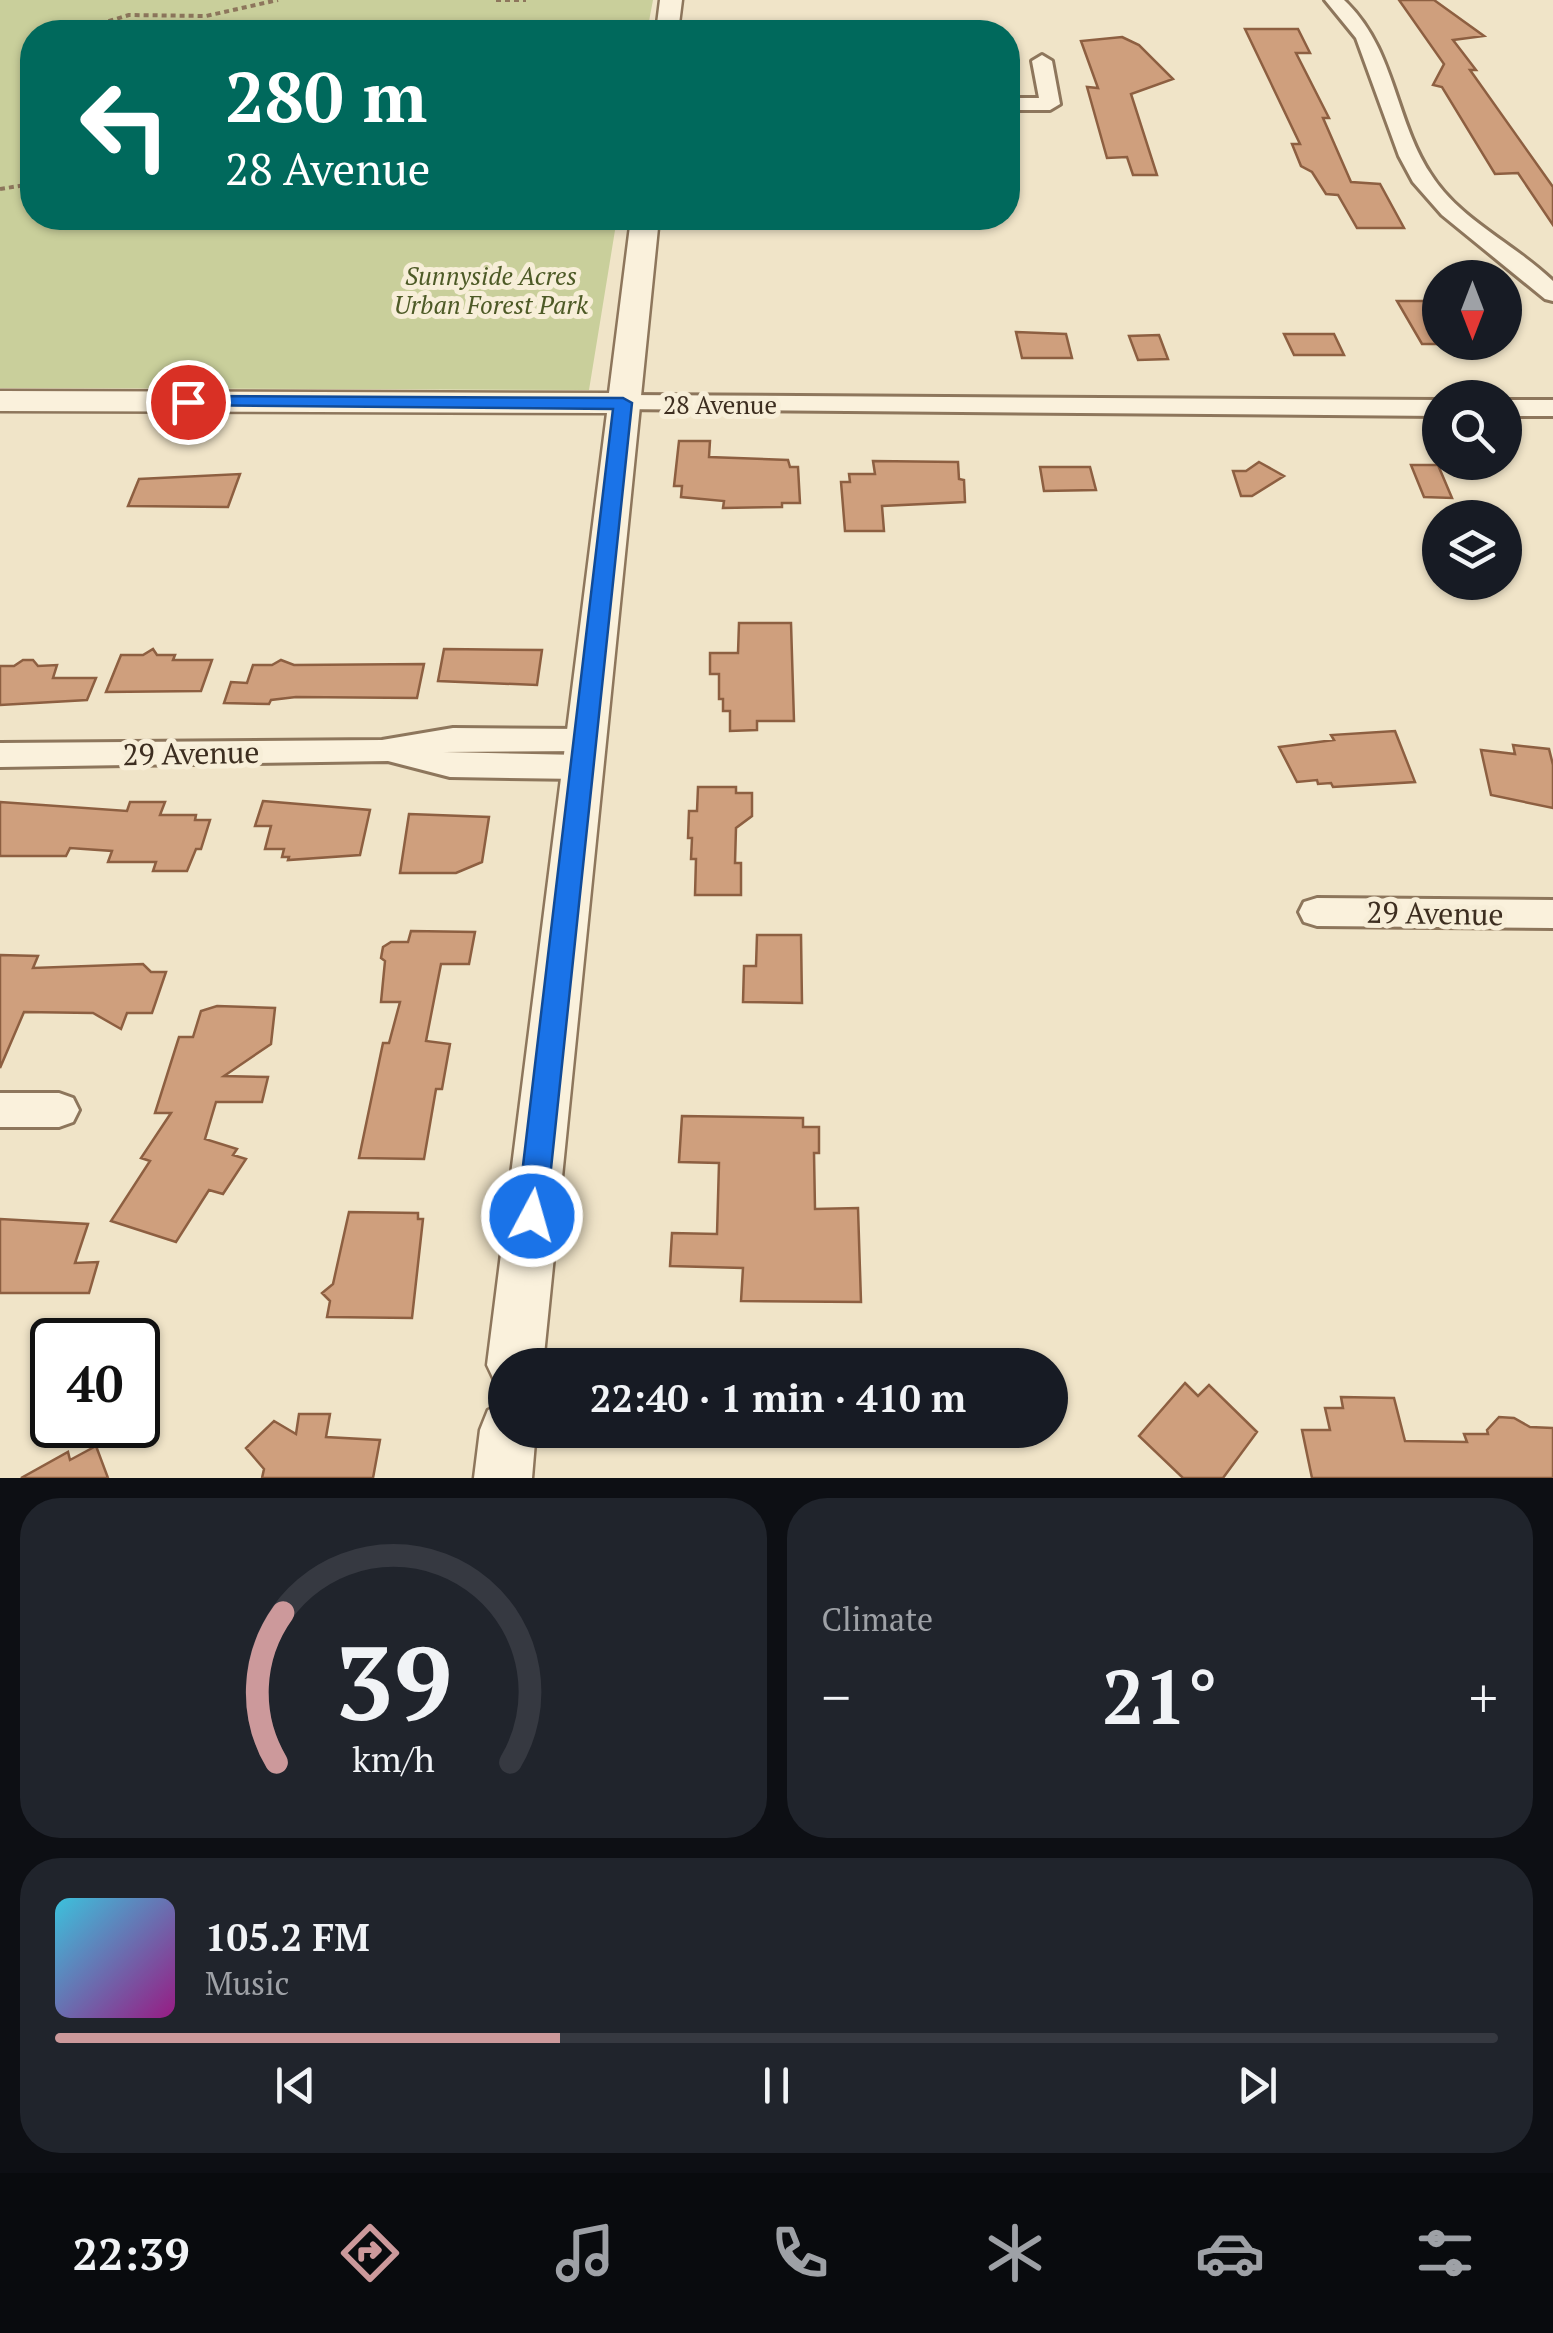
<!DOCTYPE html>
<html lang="en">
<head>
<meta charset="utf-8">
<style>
	:root { --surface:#171b24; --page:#20242c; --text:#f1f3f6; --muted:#9ea1a6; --line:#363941; --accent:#cc999b }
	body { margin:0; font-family:"PT Serif",serif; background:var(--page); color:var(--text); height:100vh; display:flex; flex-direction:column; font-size:38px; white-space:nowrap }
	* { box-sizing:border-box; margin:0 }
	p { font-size:32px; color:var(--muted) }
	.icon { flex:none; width:55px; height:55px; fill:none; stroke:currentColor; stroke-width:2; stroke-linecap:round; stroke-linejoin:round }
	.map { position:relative; height:1478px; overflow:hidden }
	.panel { display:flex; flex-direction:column; gap:20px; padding:20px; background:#0d0f14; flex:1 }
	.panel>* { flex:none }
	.top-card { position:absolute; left:20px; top:20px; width:1000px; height:210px; border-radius:40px; box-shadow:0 2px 8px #0004; background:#00695c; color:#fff; overflow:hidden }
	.needle { width:65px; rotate:180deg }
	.fabs { position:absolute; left:1422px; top:260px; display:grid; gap:20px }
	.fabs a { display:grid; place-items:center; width:100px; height:100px; border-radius:50%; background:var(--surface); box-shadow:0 2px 8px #0004; font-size:50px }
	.speed { position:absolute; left:30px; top:1318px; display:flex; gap:20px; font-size:50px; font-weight:700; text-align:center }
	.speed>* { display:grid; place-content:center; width:130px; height:130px; border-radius:50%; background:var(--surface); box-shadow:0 2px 8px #0004; line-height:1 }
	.speed .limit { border:5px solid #111; border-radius:15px; background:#fff; color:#111 }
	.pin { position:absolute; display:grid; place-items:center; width:85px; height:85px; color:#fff; margin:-42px; border:5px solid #fff; border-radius:50%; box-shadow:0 2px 10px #0007 }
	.me { position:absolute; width:110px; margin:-55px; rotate:6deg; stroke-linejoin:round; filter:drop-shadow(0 0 8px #0008) }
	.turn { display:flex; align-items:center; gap:35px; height:210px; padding:0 40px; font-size:45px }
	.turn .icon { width:130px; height:130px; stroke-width:2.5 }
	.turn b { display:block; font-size:70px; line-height:85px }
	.big { font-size:75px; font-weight:800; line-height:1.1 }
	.panel .card { flex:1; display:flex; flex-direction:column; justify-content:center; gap:15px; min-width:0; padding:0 35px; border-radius:40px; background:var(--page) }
	.panel .dial { align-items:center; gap:0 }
	.dial svg { height:260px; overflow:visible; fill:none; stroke:var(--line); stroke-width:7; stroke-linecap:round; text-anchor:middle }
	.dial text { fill:var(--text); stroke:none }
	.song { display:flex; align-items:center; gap:30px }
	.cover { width:120px; height:120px; border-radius:15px; background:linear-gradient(135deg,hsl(190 70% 55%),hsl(310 70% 35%)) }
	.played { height:10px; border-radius:5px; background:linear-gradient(90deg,var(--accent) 35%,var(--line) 35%) }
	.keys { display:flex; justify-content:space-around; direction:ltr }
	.heat { display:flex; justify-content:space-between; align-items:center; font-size:55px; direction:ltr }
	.panel .tiles { flex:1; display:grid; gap:20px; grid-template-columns:1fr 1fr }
	.card:last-child { grid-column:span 2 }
	.trip { position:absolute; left:488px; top:1348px; width:580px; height:100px; border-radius:50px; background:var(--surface); box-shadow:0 2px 8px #0004; font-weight:800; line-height:100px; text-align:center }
	.menu { display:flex; height:160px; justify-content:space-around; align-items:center; background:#090b0e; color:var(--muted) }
	.menu .icon { width:70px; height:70px }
	.menu .selected { color:var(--accent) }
	.menu b { font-size:45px; color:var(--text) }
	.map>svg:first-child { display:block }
	.green { fill:#c9cf9b }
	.building { fill:#cf9f7d; stroke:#8d5f41; stroke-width:2.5 }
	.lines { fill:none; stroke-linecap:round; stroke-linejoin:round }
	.minor-casing { stroke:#8d765c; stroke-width:6 }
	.tertiary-casing { stroke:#8d765c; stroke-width:5 }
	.path { stroke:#8d765c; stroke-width:4; stroke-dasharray:5 4; stroke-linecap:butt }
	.minor { fill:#faf1dc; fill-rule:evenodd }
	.tertiary { fill:#faf1dc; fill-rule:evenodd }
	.route { fill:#1a73e8; stroke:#114b97; stroke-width:2.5 }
	.labels { text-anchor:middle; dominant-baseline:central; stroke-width:10; stroke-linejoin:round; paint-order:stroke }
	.far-park-label { font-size:25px; font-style:italic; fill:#4d5a26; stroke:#f7eed8 }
	.far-street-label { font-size:25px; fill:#3d2e20; stroke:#f7eed8 }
	.street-label { font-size:30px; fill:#3d2e20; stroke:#f7eed8 }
</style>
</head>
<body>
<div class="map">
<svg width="1553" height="1478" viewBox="0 0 1553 1478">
	<rect width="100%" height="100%" fill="#f0e4c8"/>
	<path class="green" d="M 0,0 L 653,0 L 647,32 L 32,32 L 32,218 L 617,218 L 589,390 L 0,388 Z"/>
	<path class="building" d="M 1399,0 L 1434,0 L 1484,36 L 1453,40 L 1476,70 L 1470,70 L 1553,187 L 1553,225 L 1518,173 L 1495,174 L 1442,87 L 1433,85 L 1444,64 Z
		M 1245,29 L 1298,29 L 1310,53 L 1296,53 L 1329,118 L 1323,118 L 1351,182 L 1380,184 L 1404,228 L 1357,228 L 1338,195 L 1326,194 L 1312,172 L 1301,166 L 1292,144 L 1300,144 Z
		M 1122,37 L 1139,45 L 1173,79 L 1131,94 L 1157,175 L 1133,175 L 1127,157 L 1107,158 L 1087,87 L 1098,88 L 1081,41 Z
		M 1397,301 L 1432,301 L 1440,311 L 1440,344 L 1422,344 Z
		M 1016,332 L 1066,334 L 1072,358 L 1022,358 Z
		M 1284,334 L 1334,334 L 1344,355 L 1294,355 Z
		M 1159,335 L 1168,359 L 1138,360 L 1129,336 Z
		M 679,441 L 710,441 L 709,457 L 788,460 L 790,467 L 798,467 L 800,503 L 782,503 L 782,507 L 723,508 L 724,501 L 681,497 L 682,486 L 674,486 Z
		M 873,461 L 958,462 L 959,479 L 964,480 L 965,502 L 882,506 L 884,531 L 845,531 L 841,482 L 850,482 L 849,474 L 875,474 Z
		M 1259,462 L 1284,476 L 1252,496 L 1241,496 L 1233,471 L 1246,471 Z
		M 1411,465 L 1438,465 L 1452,498 L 1424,497 Z
		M 1040,467 L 1090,467 L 1096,490 L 1044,491 Z
		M 240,474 L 228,507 L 128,506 L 139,479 Z
		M 739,623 L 791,623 L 794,721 L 757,721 L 757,730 L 730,731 L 730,711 L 723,711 L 723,699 L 719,699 L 719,674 L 710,674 L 710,653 L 738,653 Z
		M 153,649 L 157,655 L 175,655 L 173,660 L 212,660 L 201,691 L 106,692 L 121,655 L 143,655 Z
		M 444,649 L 542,650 L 537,685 L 438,681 Z
		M 23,660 L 33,660 L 38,666 L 57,665 L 53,678 L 96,678 L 87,700 L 0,705 L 0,666 L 14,666 Z
		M 281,660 L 294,665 L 424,664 L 417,698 L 296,697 L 271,700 L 269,704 L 224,703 L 231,682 L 247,683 L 253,665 L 272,665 Z
		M 1395,731 L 1415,782 L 1333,787 L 1331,783 L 1318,784 L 1317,780 L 1297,782 L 1279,747 L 1334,740 L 1331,735 Z
		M 1513,745 L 1549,749 L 1553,765 L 1553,808 L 1491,795 L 1481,750 L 1515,754 Z
		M 698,787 L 736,787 L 736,793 L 752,793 L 752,816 L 736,828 L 735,863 L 741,863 L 741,895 L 695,895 L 696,859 L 691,859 L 692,838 L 688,838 L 689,811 L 697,811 Z
		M 263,801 L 370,810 L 360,855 L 288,860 L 289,857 L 282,857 L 284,849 L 265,849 L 271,826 L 255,826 Z
		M 0,802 L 127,811 L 130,802 L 165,802 L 160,815 L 196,815 L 195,820 L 210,820 L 201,849 L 196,849 L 187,871 L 153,871 L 156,862 L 108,862 L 112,851 L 70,848 L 66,856 L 0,856 Z
		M 409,814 L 489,817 L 482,862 L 456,873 L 400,873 Z
		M 411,931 L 475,932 L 469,964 L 441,964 L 426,1041 L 450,1044 L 442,1089 L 436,1089 L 424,1159 L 359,1158 L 383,1043 L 389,1043 L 400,1002 L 381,1002 L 385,961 L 381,958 L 383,947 L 391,942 L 408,942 Z
		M 757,935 L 801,935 L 802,1003 L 743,1002 L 744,966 L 756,966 Z
		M 0,955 L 38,956 L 33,968 L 143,964 L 151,972 L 166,972 L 152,1013 L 127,1013 L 121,1029 L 93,1013 L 24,1012 L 0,1068 Z
		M 217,1006 L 275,1008 L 271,1044 L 224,1076 L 268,1077 L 262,1102 L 216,1102 L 205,1139 L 237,1149 L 233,1155 L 246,1159 L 223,1194 L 209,1190 L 176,1242 L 111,1221 L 150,1161 L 141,1158 L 171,1113 L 155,1113 L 179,1037 L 193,1037 L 201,1011 Z
		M 682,1116 L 803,1118 L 803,1127 L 819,1127 L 819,1153 L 814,1153 L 815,1209 L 858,1208 L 861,1302 L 741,1301 L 743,1268 L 670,1266 L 672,1233 L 717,1234 L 719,1163 L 679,1162 Z
		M 349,1212 L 418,1213 L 418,1219 L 423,1219 L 412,1318 L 327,1317 L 330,1301 L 322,1293 L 333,1284 Z
		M 0,1219 L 88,1224 L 75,1263 L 98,1262 L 89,1293 L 0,1293 Z
		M 1185,1383 L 1198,1396 L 1209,1385 L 1257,1432 L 1223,1478 L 1183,1478 L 1139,1436 Z
		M 1341,1397 L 1394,1398 L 1405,1441 L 1467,1442 L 1464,1434 L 1488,1434 L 1487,1430 L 1499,1417 L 1514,1418 L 1530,1427 L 1553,1428 L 1553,1478 L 1312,1478 L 1302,1430 L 1330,1430 L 1325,1408 L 1343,1408 Z
		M 299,1414 L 330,1414 L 326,1437 L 380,1440 L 373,1478 L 262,1478 L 264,1469 L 246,1448 L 274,1421 L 296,1434 Z
		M 96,1446 L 108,1478 L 21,1478 L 68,1452 L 70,1460 Z"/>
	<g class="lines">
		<defs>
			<path id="minor" d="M 1325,0 L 1344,0 C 1395,48 1394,117 1430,173 C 1459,220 1514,243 1553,281 L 1553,301 L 1545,299 L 1442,215 L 1413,182 L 1399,156 L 1356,38 Z
				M 1042,55 L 1052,61 L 1060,104 L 1050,110 L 1008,110 L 1008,98 L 1039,98 L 1032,61 Z
				M 623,395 L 1440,400 L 1440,416 L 614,409 L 610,403 Z
				M 1505,400 L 1553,400 L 1553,416 L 1505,416 Z
				M 453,728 L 584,729 L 595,732 L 600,740 L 595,748 L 584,751 L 443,752 L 581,755 L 593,759 L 598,767 L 593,775 L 581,779 L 450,777 L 388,761 L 0,767 L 0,743 L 382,740 Z
				M 1317,898 L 1553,900 L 1553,928 L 1317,926 L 1304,922 L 1299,912 L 1304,902 Z
				M 0,1093 L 59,1093 L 73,1098 L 79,1110 L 73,1122 L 59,1127 L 0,1127 Z"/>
			<path id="tertiary" d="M 660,0 L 682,0 L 678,32 L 656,32 Z
				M 631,218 L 659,218 L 543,1365 L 505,1365 L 505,1387 L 496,1384 L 487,1365 L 607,413 L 0,411 L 0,391 L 609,393 Z
				M 505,1403 L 505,1430 L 536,1430 L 532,1478 L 474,1478 L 480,1430 L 488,1410 Z"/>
		</defs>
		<use href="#minor" class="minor-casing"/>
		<use href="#tertiary" class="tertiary-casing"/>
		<path class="path" d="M 496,0 L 526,0
			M 98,32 L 99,24 L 129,15 L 206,16 L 278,0
			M 0,189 L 32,184"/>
		<use href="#minor" class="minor"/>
		<use href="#tertiary" class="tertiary"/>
	</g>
	<path class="route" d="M 188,396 L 623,398 L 632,403 L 546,1216 L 542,1225 L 532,1229 L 521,1225 L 517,1216 L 613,409 L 182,405 L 179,402 Z"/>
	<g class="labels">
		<g class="far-park-label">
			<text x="491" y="275">Sunnyside Acres<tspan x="491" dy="29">Urban Forest Park</tspan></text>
		</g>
		<g class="far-street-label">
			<text x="720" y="404">28 Avenue</text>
		</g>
		<g class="street-label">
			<text transform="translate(191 753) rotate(-1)">29 Avenue</text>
			<text transform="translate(1435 913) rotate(1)">29 Avenue</text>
		</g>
	</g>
</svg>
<div class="fabs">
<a><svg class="needle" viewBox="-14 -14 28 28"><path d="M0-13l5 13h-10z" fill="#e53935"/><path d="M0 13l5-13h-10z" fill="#9ea1a6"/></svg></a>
<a><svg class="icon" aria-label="search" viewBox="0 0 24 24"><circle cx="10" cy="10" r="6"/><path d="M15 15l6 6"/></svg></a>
<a><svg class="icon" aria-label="layers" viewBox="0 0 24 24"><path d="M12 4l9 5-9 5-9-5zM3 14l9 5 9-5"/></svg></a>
</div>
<div class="speed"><div class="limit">40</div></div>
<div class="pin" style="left:188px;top:402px;background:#d93025"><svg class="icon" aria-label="arrive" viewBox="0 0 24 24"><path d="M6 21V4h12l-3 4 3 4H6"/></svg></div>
<svg class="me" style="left:532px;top:1216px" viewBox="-20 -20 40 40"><circle r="17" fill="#1a73e8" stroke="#fff" stroke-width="3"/><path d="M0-11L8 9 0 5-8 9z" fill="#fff"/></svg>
<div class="trip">22:40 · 1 min · 410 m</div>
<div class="top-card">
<div class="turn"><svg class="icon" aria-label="left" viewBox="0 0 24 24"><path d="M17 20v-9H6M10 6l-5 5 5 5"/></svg><div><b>280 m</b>28 Avenue</div></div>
</div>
</div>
<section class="panel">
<div class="tiles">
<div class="card dial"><svg viewBox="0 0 100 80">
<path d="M14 69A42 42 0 1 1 86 69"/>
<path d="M14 69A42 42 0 0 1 16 23" stroke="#cc999b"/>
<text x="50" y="56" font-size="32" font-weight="700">39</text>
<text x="50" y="72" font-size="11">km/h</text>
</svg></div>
<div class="card"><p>Climate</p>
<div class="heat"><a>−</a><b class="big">21°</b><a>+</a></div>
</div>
<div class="card">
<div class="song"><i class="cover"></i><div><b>105.2 FM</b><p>Music</p></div></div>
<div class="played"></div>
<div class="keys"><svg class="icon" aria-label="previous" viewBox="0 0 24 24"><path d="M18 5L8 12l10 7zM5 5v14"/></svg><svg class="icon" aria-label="pause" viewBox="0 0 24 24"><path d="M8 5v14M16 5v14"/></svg><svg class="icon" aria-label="next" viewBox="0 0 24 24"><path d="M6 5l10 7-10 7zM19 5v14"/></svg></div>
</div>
</div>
</section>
<nav class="menu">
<b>22:39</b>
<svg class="icon selected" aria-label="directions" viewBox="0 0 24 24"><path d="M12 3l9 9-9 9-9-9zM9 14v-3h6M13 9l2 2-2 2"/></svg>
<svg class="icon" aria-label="music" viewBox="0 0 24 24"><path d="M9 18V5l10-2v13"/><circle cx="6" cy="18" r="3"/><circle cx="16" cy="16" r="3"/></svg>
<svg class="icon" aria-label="phone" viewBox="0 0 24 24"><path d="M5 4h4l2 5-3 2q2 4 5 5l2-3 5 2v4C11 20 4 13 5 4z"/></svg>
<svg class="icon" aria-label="climate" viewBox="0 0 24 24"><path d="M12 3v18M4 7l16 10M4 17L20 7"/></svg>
<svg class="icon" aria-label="car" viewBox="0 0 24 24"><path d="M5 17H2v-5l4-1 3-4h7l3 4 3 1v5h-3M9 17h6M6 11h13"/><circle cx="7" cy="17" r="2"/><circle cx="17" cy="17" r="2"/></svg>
<svg class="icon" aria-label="filters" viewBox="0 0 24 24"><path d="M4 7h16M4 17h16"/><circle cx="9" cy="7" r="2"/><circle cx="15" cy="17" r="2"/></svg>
</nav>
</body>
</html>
